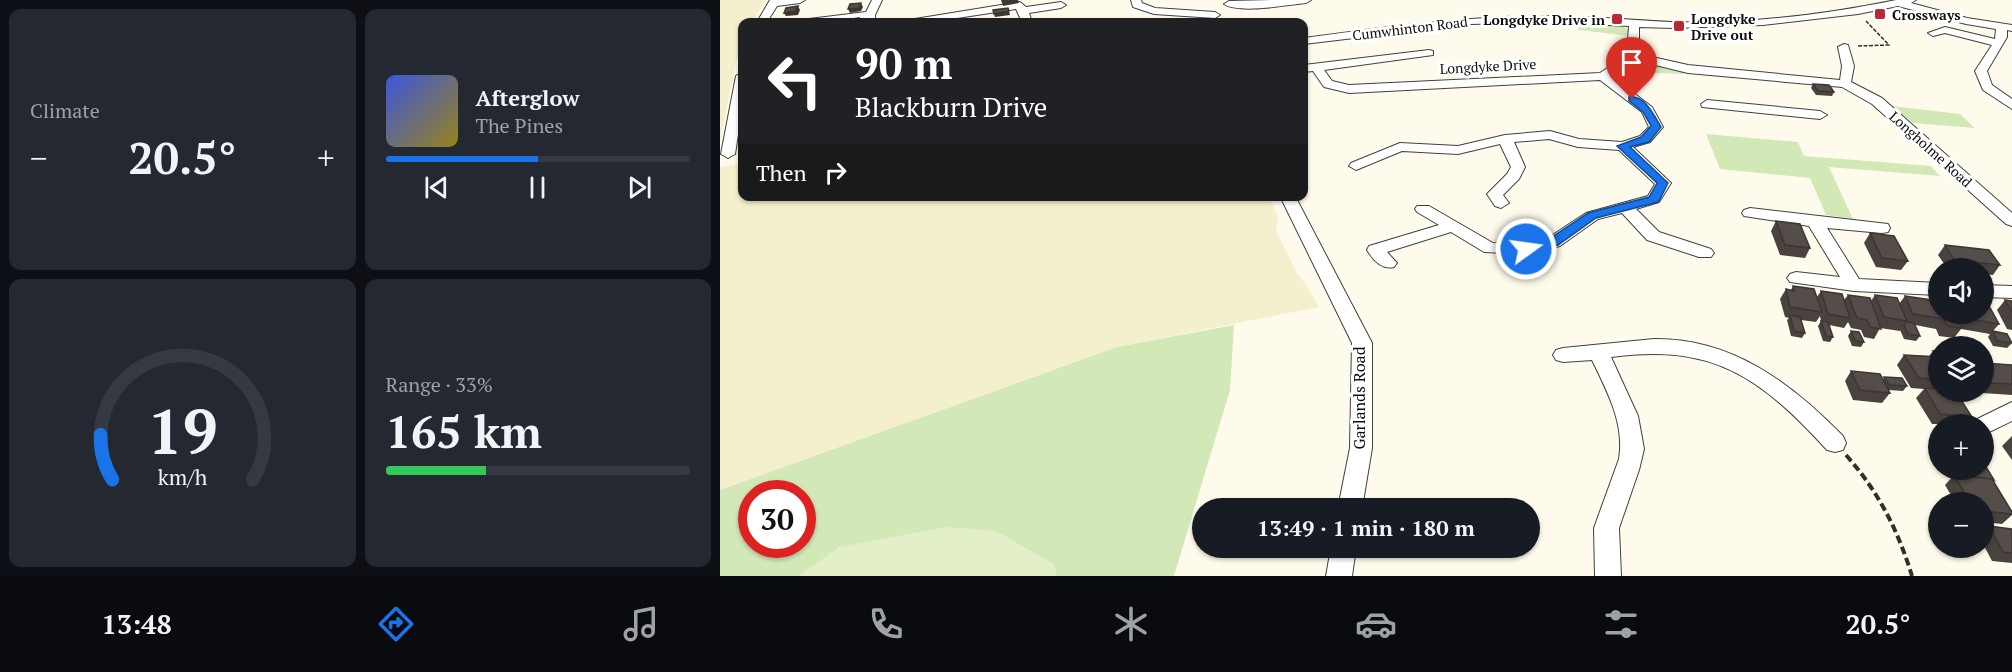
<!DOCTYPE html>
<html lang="en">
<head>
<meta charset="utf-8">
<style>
	:root { --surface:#171b24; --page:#242831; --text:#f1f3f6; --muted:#9ea1a6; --line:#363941; --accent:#1a73e8 }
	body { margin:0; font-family:"PT Serif",serif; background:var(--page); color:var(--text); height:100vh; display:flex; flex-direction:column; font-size:22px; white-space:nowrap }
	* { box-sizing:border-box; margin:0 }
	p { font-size:20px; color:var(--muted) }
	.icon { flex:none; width:33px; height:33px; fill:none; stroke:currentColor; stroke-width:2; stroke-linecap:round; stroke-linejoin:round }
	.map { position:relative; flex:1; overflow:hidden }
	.sheet { display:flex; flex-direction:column; gap:9px; padding:9px; background:#0d0f14; width:720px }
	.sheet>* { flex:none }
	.top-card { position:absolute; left:18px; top:18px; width:570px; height:183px; border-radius:12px; box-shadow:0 2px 4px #0004; background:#202124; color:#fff; overflow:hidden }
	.fabs { position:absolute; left:1208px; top:258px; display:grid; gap:12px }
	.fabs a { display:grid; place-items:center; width:66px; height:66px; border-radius:50%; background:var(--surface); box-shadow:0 2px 4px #0004; font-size:30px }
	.speed { position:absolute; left:18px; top:480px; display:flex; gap:12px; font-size:30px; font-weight:700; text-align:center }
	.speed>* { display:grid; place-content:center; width:78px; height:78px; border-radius:50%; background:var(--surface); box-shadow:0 2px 4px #0004; line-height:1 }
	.speed .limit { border:9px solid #d22; background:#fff; color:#111 }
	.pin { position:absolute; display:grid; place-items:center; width:51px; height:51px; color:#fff; margin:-62px -26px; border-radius:50% 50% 50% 0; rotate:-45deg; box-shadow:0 0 6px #0007 }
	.pin .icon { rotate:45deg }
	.me { position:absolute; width:66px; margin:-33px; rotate:76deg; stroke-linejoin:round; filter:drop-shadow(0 0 4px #0008) }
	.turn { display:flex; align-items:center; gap:21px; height:126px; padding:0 18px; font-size:27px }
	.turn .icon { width:78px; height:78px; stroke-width:2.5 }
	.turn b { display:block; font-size:42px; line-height:51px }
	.then { display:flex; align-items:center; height:57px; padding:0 18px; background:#0003; gap:12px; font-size:22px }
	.big { font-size:45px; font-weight:600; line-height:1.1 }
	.sheet .card { flex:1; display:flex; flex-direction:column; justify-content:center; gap:9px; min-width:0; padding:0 21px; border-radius:12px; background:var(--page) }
	.sheet .dial { align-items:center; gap:0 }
	.dial svg { height:156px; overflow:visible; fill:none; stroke:var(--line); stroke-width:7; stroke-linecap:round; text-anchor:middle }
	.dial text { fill:var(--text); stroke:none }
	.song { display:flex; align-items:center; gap:18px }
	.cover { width:72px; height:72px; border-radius:9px; background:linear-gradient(135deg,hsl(230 70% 55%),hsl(50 70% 35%)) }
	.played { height:6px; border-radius:3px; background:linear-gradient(90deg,var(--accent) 50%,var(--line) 50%) }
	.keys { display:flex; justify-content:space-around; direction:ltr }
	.heat { display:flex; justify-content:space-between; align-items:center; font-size:33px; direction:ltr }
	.charge { height:9px; border-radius:4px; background:linear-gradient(90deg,#34c759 33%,var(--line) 0) }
	.sheet .tiles { flex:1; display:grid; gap:9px; grid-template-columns:repeat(2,1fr) }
	.trip { position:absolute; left:472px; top:498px; width:348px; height:60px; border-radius:30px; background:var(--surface); box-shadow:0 2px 4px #0004; font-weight:600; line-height:60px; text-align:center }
	.tabs { display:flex; height:96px; justify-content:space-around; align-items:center; background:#090b0e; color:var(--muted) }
	.tabs .icon { width:42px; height:42px }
	.tabs .active { color:var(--accent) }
	.tabs b { font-size:27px; color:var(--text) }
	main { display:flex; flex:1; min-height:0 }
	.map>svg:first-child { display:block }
	.farmland { fill:#f4efcd }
	.green { fill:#d2e8b7; fill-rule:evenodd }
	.pitch { fill:#e3efc9 }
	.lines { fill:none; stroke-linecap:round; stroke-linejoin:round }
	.minor-casing { stroke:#404040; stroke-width:2 }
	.path-far1 { stroke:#2f2f2f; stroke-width:1.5; stroke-dasharray:4 1.5; stroke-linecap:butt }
	.path { stroke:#2f2f2f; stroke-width:4; stroke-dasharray:8 4; stroke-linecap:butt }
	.minor { fill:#fff; fill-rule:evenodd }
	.wall { fill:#49423f }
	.shaded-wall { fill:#3c3633 }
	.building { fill:#554d49; stroke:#3c3633; stroke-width:1.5 }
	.route { fill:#1a73e8; stroke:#114b97; stroke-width:1.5 }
	.poi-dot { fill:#ba2833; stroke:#fff; stroke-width:2 }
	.labels { text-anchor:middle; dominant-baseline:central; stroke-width:6; stroke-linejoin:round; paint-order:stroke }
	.far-poi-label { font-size:14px; font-weight:bold; fill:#0d0d0d; stroke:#fff; text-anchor:start }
	.far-street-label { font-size:14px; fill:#0d0d0d; stroke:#fff }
	.street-label { font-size:16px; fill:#0d0d0d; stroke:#fff }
</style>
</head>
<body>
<main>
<section class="sheet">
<div class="tiles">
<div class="card"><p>Climate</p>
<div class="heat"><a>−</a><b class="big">20.5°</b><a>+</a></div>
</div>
<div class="card">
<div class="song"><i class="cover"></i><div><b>Afterglow</b><p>The Pines</p></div></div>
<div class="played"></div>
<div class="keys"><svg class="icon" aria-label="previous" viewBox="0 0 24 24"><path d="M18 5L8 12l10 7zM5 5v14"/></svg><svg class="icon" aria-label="pause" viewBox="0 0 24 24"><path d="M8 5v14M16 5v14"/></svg><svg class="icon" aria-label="next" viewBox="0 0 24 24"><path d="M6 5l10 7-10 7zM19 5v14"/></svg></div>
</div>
<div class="card dial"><svg viewBox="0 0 100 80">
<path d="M14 69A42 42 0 1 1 86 69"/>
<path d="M14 69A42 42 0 0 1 8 46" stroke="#1a73e8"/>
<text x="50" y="56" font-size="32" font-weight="700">19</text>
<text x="50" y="72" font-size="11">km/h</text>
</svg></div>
<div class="card"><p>Range · 33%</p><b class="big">165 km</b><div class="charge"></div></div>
</div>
</section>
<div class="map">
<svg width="1292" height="576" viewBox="0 0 1292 576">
	<rect width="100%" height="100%" fill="#fffbec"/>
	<path class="farmland" d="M 0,0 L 46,0 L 32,22 L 22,22 L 22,45 L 16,62 L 0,142 Z
		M 22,163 L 22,196 L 549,197 L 558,217 L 556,231 L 577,273 L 587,286 L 599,307 L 397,347 L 0,490 L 0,167 Z"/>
	<path class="green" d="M 857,24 L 901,26 L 908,29 L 909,36 L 859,30 Z
		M 914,61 L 961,70 L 964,74 L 902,72 Z
		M 1172,106 L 1240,114 L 1255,128 L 1193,123 Z
		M 986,134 L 1078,142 L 1084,156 L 1211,166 L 1220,176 L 1109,167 L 1133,219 L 1106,215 L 1090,178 L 1000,169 Z
		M 514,325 L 510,390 L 454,576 L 0,576 L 0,490 L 397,347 ZM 32,494 L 82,494 L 82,544 L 32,544 Z"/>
	<path class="pitch" d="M 226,527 L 276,531 L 334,564 L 337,576 L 79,576 L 119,547 Z"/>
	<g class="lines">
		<defs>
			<path id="minor" d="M 50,0 L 85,0 L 80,3 L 57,6 L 47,22 L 37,22 Z
				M 152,0 L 162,0 L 155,15 L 155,22 L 145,22 L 145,19 L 112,22 L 84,22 L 89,19 L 146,12 Z
				M 411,0 L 421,0 L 422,3 L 435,8 L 495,12 L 500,15 L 495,18 L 434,14 L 413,7 Z
				M 555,0 L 591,0 L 586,3 C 567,5 518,14 504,4 L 509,1 Z
				M 1176,0 L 1196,0 L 1191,3 L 1247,18 L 1292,25 L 1292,31 L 1287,30 L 1287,37 L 1267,71 L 1272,85 L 1292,99 L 1292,109 L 1263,90 L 1255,71 L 1272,45 L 1225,33 L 1213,36 L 1208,33 L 1225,27 L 1275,39 L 1276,29 L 1246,24 L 1178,6 L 1138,14 L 1043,25 L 953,28 L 919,27 L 919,54 L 968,65 L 1120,80 L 1122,66 L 1118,47 L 1124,44 L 1128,45 L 1134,66 L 1131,82 L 1162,98 L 1292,213 L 1292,226 L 1286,224 L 1152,104 L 1122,87 L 968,73 L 915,60 L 891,76 L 932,107 L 943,127 L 930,142 L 913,147 L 951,183 L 939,202 L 916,209 L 939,232 L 991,249 L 994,253 L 991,257 L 979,257 L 927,240 L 902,213 L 878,219 L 840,246 L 806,254 L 764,252 L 731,232 L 667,252 L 677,263 L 674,267 C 662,270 653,260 647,250 L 649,246 L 719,225 L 697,212 L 695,209 L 697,206 L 709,206 L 773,243 L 806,244 L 828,238 L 866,213 L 928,196 L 935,184 L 899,150 L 858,147 L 829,139 L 794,142 L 805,167 L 799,179 L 783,195 L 789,203 L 781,208 L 775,206 L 767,194 L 787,174 L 791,167 L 780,144 L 738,154 L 682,151 L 636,170 L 629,166 L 631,163 L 680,143 L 738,146 L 785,135 L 830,131 L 859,139 L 902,142 L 920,136 L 929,127 L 922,112 L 880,80 L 629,93 L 604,87 L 593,71 L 584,72 L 584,65 L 709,50 L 713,51 L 713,55 L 604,70 L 612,81 L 629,85 L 880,73 L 907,55 L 909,26 L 830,22 L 751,24 L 584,44 L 584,38 C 665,27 746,16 828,16 C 869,16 910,20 951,22 C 1026,24 1103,15 1176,0 Z
				M 300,2 L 306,7 L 341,2 L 346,5 L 341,8 L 309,13 L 312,22 L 302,22 L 296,9 L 211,22 L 190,22 L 195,19 Z
				M 22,72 L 22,109 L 15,154 L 8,158 L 1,154 L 16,76 Z
				M 987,100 L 1100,111 L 1107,115 L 1100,119 L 982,107 L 981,104 Z
				M 560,196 L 575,196 L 652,343 L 652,448 L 642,508 L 618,508 L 630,448 L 632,343 Z
				M 1030,208 L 1168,224 L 1170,228 L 1168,232 L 1162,233 L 1107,228 L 1139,279 L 1218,283 L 1218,295 L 1134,291 L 1070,282 L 1067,278 L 1070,274 L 1076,272 L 1120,277 L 1089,226 L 1024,216 L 1022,213 L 1024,210 Z
				M 1263,285 L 1292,286 L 1292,298 L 1263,297 Z
				M 934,339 C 1012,338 1071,383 1123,436 L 1126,443 L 1123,450 L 1115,452 L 1107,450 C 1040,377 993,343 891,357 L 918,416 L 924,449 L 919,470 L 899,528 L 901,576 L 875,576 L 874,528 L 899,459 C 905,424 887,391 872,360 L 843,362 L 836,360 L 833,355 L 836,350 L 843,348 Z
				M 1292,402 L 1292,421 L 1263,435 L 1263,424 L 1253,424 L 1255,420 Z
				M 611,548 L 636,548 L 632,576 L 606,576 Z"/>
		</defs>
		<use href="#minor" class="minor-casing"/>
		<path class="path-far1" d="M 1138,46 L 1169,45 L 1146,21"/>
		<path class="path" d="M 1126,455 C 1158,491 1178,530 1192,576"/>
		<use href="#minor" class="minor"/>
	</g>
	<path class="wall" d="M 1093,84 L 1114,92 L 1112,96 L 1096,95 L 1091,88 Z
		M 1056,221 L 1090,248 L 1085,258 L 1060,255 L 1051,231 Z
		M 1150,233 L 1188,261 L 1181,270 L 1156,267 L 1144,243 Z
		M 1225,245 L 1280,265 L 1273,275 L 1263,274 L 1263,268 L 1227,268 L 1218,255 Z
		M 1073,286 L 1097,297 L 1101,291 L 1124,300 L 1128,295 L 1151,301 L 1155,295 L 1179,304 L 1185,296 L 1218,314 L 1263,314 L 1279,324 L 1273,331 L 1292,343 L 1287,348 L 1273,346 L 1268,337 L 1270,334 L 1241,329 L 1234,338 L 1219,336 L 1216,329 L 1195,325 L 1200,336 L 1196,341 L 1184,339 L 1180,330 L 1180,331 L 1160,328 L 1154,339 L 1144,337 L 1141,330 L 1131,328 L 1128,322 L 1124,328 L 1109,325 L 1113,337 L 1110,342 L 1103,341 L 1098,326 L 1101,321 L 1100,316 L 1096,322 L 1081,320 L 1085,333 L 1082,338 L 1071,336 L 1067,320 L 1069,318 L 1065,317 L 1060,299 L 1066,289 L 1071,290 Z
		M 1285,300 L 1292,301 L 1292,330 L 1287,329 L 1277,310 Z
		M 1131,331 L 1144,342 L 1141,347 L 1132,346 L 1128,336 Z
		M 1213,351 L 1218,351 L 1218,392 L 1252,417 L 1245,424 L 1212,424 L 1196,398 L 1204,389 L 1191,388 L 1177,365 L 1184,355 L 1209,356 Z
		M 1263,363 L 1292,365 L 1292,395 L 1262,393 L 1262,392 L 1263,392 Z
		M 1131,371 L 1163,379 L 1164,377 L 1187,386 L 1183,391 L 1168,390 L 1170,393 L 1162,403 L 1133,400 L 1125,381 Z
		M 1218,428 L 1218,445 L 1214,439 L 1216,437 L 1213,433 Z
		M 1292,436 L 1292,460 L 1282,446 Z
		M 1234,470 L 1263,470 L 1274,480 L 1273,481 L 1292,512 L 1292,515 L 1282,524 L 1263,522 L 1263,502 L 1235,502 L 1225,485 L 1234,475 L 1237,475 Z
		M 1269,526 L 1292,529 L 1292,563 L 1272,561 L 1263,544 L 1263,532 Z"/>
	<path class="shaded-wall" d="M 281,0 L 298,0 L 299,3 L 283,6 Z
		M 141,3 L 143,7 L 141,11 L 130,13 L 128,9 Z
		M 78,6 L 80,10 L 78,15 L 66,16 L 64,13 Z
		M 289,11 L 290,15 L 275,17 L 274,14 Z"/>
	<path class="building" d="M 141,3 L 139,8 L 128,9 L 130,4 Z
		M 78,6 L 75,11 L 64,13 L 66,8 Z
		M 288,8 L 289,11 L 274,14 L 273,10 Z
		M 139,18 L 139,22 L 127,22 L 127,20 Z
		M 1093,84 L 1109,85 L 1114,92 L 1098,91 Z
		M 1056,221 L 1080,224 L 1090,248 L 1065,245 Z
		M 1150,233 L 1174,236 L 1188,261 L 1162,258 Z
		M 1225,245 L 1269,250 L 1280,265 L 1234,260 Z
		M 1073,286 L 1094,289 L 1102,312 L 1070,307 L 1066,289 L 1074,291 Z
		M 1101,291 L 1122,294 L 1130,318 L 1108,314 Z
		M 1128,295 L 1150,298 L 1161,329 L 1150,327 L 1147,320 L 1137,318 Z
		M 1155,295 L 1177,298 L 1187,321 L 1164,317 Z
		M 1185,296 L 1218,301 L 1218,314 L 1241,314 L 1245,323 L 1238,321 L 1242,328 L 1227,326 L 1224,319 L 1193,314 Z
		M 1285,300 L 1292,301 L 1292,312 Z
		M 1263,305 L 1269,306 L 1279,324 L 1245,318 L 1243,314 L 1263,314 Z
		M 1070,315 L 1080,317 L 1085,333 L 1074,331 Z
		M 1101,321 L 1108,322 L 1113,337 L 1106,336 Z
		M 1186,322 L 1194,323 L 1200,336 L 1188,334 L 1184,325 Z
		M 1131,331 L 1139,332 L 1144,342 L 1135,341 Z
		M 1273,331 L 1287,334 L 1292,343 L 1277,341 Z
		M 1213,351 L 1218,351 L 1218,358 Z
		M 1184,355 L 1217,357 L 1218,380 L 1199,378 Z
		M 1263,363 L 1292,365 L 1292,384 L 1271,383 L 1263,371 Z
		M 1131,371 L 1160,374 L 1170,393 L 1140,390 Z
		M 1164,377 L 1182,378 L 1187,386 L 1169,385 Z
		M 1205,388 L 1218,389 L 1218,392 L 1236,392 L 1252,417 L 1220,414 Z
		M 1263,462 L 1274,480 L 1272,479 L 1246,476 L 1242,470 L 1263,470 Z
		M 1234,475 L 1272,479 L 1292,512 L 1292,514 L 1263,511 L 1263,502 L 1250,502 Z
		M 1269,526 L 1292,529 L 1292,553 L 1283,552 Z"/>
	<path class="route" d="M 909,97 C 925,95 934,115 941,127 L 929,142 L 910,147 L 948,183 L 940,199 L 938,202 L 876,218 L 838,245 L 806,253 L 802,252 L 800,249 L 802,246 L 829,239 L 868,213 L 929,197 L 937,183 L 897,146 L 921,137 L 931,126 L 923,112 L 909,101 Z"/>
	<g class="poi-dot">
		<rect x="1154" y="8" width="12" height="12" rx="3"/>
		<rect x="891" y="13" width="12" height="12" rx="3"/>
		<rect x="953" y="20" width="12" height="12" rx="3"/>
	</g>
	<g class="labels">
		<g class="far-poi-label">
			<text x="1172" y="14">Crossways</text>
			<text x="971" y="18">Longdyke<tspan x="971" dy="16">Drive out</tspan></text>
			<text x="885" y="19" text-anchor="end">Longdyke Drive in</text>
		</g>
		<g class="far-street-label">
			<text transform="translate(690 28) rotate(-7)">Cumwhinton Road</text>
			<text transform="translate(768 66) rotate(-3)">Longdyke Drive</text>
			<text transform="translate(1211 149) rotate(42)">Longholme Road</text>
		</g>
		<g class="street-label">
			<text transform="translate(639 398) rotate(-90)">Garlands Road</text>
		</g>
	</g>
</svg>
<div class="fabs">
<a><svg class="icon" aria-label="sound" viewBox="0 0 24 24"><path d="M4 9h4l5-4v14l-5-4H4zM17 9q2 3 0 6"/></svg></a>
<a><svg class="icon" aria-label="layers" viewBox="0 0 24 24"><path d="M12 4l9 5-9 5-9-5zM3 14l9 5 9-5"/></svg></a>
<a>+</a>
<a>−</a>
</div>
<div class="speed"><div class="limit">30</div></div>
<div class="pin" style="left:912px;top:99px;background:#d93025"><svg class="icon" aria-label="arrive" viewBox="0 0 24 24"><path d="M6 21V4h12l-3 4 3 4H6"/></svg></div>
<svg class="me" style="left:806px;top:249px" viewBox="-20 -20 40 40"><circle r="17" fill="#1a73e8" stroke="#fff" stroke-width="3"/><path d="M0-11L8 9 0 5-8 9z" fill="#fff"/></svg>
<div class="trip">13:49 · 1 min · 180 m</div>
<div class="top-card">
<div class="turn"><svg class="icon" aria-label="left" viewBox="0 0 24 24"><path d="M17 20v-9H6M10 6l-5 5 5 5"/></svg><div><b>90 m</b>Blackburn Drive</div></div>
<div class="then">Then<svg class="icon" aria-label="right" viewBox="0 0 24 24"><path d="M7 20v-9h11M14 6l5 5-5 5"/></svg></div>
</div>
</div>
</main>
<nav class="tabs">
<b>13:48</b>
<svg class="icon active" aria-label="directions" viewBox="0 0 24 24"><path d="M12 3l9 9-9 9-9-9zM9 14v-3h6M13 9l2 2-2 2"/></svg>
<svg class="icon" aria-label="music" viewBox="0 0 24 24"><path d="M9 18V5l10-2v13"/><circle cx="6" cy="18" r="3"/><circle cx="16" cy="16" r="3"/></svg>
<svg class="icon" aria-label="phone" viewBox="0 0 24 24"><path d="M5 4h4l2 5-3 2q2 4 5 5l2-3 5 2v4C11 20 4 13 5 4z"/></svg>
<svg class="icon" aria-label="climate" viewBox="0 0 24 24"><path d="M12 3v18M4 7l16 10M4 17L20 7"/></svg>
<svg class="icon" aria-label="car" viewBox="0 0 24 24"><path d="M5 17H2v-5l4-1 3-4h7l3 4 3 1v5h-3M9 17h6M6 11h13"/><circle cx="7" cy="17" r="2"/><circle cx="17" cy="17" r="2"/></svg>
<svg class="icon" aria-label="filters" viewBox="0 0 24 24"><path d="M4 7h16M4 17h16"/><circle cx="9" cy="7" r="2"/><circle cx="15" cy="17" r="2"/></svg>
<b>20.5°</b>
</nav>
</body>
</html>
